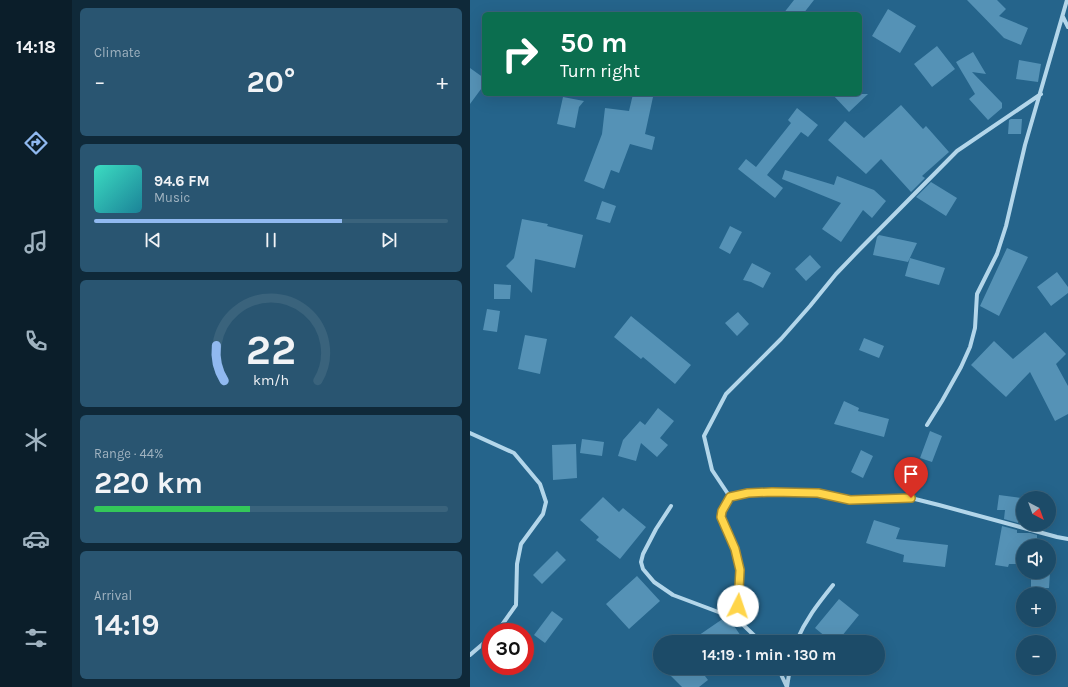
<!DOCTYPE html>
<html lang="en">
<head>
<meta charset="utf-8">
<style>
	:root { --surface:#1c4b68; --page:#295571; --text:#f1f3f6; --muted:#a0b3c0; --line:#3a637c; --accent:#90b9f0 }
	body { margin:0; font-family:Karla,sans-serif; background:var(--page); color:var(--text); height:100vh; display:flex; flex-direction:column; font-size:15px; white-space:nowrap }
	* { box-sizing:border-box; margin:0 }
	p { font-size:13px; color:var(--muted) }
	.icon { flex:none; width:22px; height:22px; fill:none; stroke:currentColor; stroke-width:2; stroke-linecap:round; stroke-linejoin:round }
	.map { position:relative; flex:1; overflow:hidden }
	.details { display:flex; flex-direction:column; gap:8px; padding:8px; background:#0f2939; width:398px }
	.details>* { flex:none }
	.banner { position:absolute; left:12px; top:12px; width:380px; height:84px; border-radius:6px; box-shadow:0 4px 16px #0002,0 0 0 1px var(--line); background:#0b6e4f; color:#fff; overflow:hidden }
	.needle { width:26px; rotate:139deg }
	.buttons { position:absolute; left:546px; top:491px; display:grid; gap:8px }
	.buttons a { display:grid; place-items:center; width:40px; height:40px; border-radius:50%; background:var(--surface); box-shadow:0 4px 16px #0002,0 0 0 1px var(--line); font-size:20px }
	.speed { position:absolute; left:12px; top:623px; display:flex; gap:8px; font-size:20px; font-weight:700; text-align:center }
	.speed>* { display:grid; place-content:center; width:52px; height:52px; border-radius:50%; background:var(--surface); box-shadow:0 4px 16px #0002,0 0 0 1px var(--line); line-height:1 }
	.speed .limit { border:6px solid #d22; background:#fff; color:#111 }
	.pin { position:absolute; display:grid; place-items:center; width:34px; height:34px; color:#fff; margin:-41px -17px; border-radius:50% 50% 50% 0; rotate:-45deg; box-shadow:0 0 4px #0007 }
	.pin .icon { rotate:45deg }
	.me { position:absolute; width:44px; margin:-22px; rotate:4deg; stroke-linejoin:round; filter:drop-shadow(0 0 3px #0008) }
	.turn { display:flex; align-items:center; gap:14px; height:84px; padding:0 12px; font-size:18px }
	.turn .icon { width:52px; height:52px; stroke-width:2.5 }
	.turn b { display:block; font-size:28px; line-height:34px }
	.big { font-size:30px; font-weight:700; line-height:1.1 }
	.details .tile { flex:1; display:flex; flex-direction:column; justify-content:center; gap:6px; min-width:0; padding:0 14px; border-radius:6px; background:var(--page) }
	.details .dial { align-items:center; gap:0 }
	.dial svg { height:104px; overflow:visible; fill:none; stroke:var(--line); stroke-width:7; stroke-linecap:round; text-anchor:middle }
	.dial text { fill:var(--text); stroke:none }
	.song { display:flex; align-items:center; gap:12px }
	.cover { width:48px; height:48px; border-radius:6px; background:linear-gradient(135deg,hsl(170 70% 55%),hsl(190 70% 35%)) }
	.played { height:4px; border-radius:2px; background:linear-gradient(90deg,var(--accent) 70%,var(--line) 70%) }
	.keys { display:flex; justify-content:space-around; direction:ltr }
	.heat { display:flex; justify-content:space-between; align-items:center; font-size:22px; direction:ltr }
	.charge { height:6px; border-radius:3px; background:linear-gradient(90deg,#34c759 44%,var(--line) 0) }
	.trip { position:absolute; left:183px; top:635px; width:232px; height:40px; border-radius:20px; background:var(--surface); box-shadow:0 4px 16px #0002,0 0 0 1px var(--line); font-weight:700; line-height:40px; text-align:center }
	main { display:flex; flex:1; min-height:0 }
	.tab-bar { display:flex; flex-direction:column; width:72px; justify-content:space-around; align-items:center; background:#0b1e2a; color:var(--muted) }
	.tab-bar .icon { width:28px; height:28px }
	.tab-bar .active { color:var(--accent) }
	.tab-bar b { font-size:18px; color:var(--text) }
	.map>svg:first-child { display:block }
	.building { fill:#5592b6 }
	.lines { fill:none; stroke-linecap:round; stroke-linejoin:round }
	.minor { stroke:#b3d6ea; stroke-width:4 }
	.route-casing { stroke:#a68a30; stroke-width:10 }
	.route { stroke:#ffd54a; stroke-width:7 }
</style>
</head>
<body>
<main>
<nav class="tab-bar">
<b>14:18</b>
<svg class="icon active" aria-label="directions" viewBox="0 0 24 24"><path d="M12 3l9 9-9 9-9-9zM9 14v-3h6M13 9l2 2-2 2"/></svg>
<svg class="icon" aria-label="music" viewBox="0 0 24 24"><path d="M9 18V5l10-2v13"/><circle cx="6" cy="18" r="3"/><circle cx="16" cy="16" r="3"/></svg>
<svg class="icon" aria-label="phone" viewBox="0 0 24 24"><path d="M5 4h4l2 5-3 2q2 4 5 5l2-3 5 2v4C11 20 4 13 5 4z"/></svg>
<svg class="icon" aria-label="climate" viewBox="0 0 24 24"><path d="M12 3v18M4 7l16 10M4 17L20 7"/></svg>
<svg class="icon" aria-label="car" viewBox="0 0 24 24"><path d="M5 17H2v-5l4-1 3-4h7l3 4 3 1v5h-3M9 17h6M6 11h13"/><circle cx="7" cy="17" r="2"/><circle cx="17" cy="17" r="2"/></svg>
<svg class="icon" aria-label="filters" viewBox="0 0 24 24"><path d="M4 7h16M4 17h16"/><circle cx="9" cy="7" r="2"/><circle cx="15" cy="17" r="2"/></svg>
</nav>
<section class="details">
<div class="tile"><p>Climate</p>
<div class="heat"><a>−</a><b class="big">20°</b><a>+</a></div>
</div>
<div class="tile">
<div class="song"><i class="cover"></i><div><b>94.6 FM</b><p>Music</p></div></div>
<div class="played"></div>
<div class="keys"><svg class="icon" aria-label="previous" viewBox="0 0 24 24"><path d="M18 5L8 12l10 7zM5 5v14"/></svg><svg class="icon" aria-label="pause" viewBox="0 0 24 24"><path d="M8 5v14M16 5v14"/></svg><svg class="icon" aria-label="next" viewBox="0 0 24 24"><path d="M6 5l10 7-10 7zM19 5v14"/></svg></div>
</div>
<div class="tile dial"><svg viewBox="0 0 100 80">
<path d="M14 69A42 42 0 1 1 86 69"/>
<path d="M14 69A42 42 0 0 1 8 42" stroke="#90b9f0"/>
<text x="50" y="56" font-size="32" font-weight="700">22</text>
<text x="50" y="72" font-size="11">km/h</text>
</svg></div>
<div class="tile"><p>Range · 44%</p><b class="big">220 km</b><div class="charge"></div></div>
<div class="tile"><p>Arrival</p><b class="big">14:19</b></div>
</section>
<div class="map">
<svg width="598" height="687" viewBox="0 0 598 687">
	<rect width="100%" height="100%" fill="#25648b"/>
	<path class="building" d="M 324,0 L 344,0 L 333,14 L 313,14 Z
		M 497,0 L 527,0 L 536,9 L 529,16 L 558,28 L 551,45 L 534,38 Z
		M 418,9 L 446,26 L 430,53 L 402,36 Z
		M 467,46 L 485,69 L 462,87 L 444,64 Z
		M 503,52 L 516,74 L 502,72 L 532,103 L 532,108 L 518,120 L 499,99 L 505,94 L 486,62 Z
		M 549,60 L 571,64 L 568,82 L 546,79 Z
		M 0,68 L 14,78 L 14,85 L 0,104 Z
		M 163,94 L 170,94 L 183,97 L 175,134 L 185,137 L 182,150 L 160,144 L 149,173 L 141,170 L 134,189 L 114,181 L 132,134 L 135,108 L 159,111 Z
		M 362,94 L 398,94 L 379,112 Z
		M 93,97 L 114,101 L 109,107 L 105,128 L 87,124 Z
		M 431,105 L 453,129 L 456,126 L 479,152 L 452,176 L 455,178 L 441,192 L 411,159 L 396,174 L 358,140 L 375,121 L 394,138 Z
		M 327,108 L 348,125 L 338,137 L 331,132 L 297,175 L 313,188 L 305,198 L 268,169 L 276,159 L 286,167 L 321,123 L 318,120 Z
		M 541,119 L 552,119 L 551,134 L 538,134 L 539,120 Z
		M 315,170 L 364,185 L 367,176 L 404,190 L 416,201 L 402,218 L 393,210 L 371,242 L 352,229 L 371,203 L 312,179 Z
		M 461,182 L 487,198 L 476,216 L 446,197 Z
		M 132,201 L 146,206 L 140,223 L 126,219 Z
		M 52,219 L 78,224 L 77,226 L 113,235 L 105,268 L 70,260 L 65,259 L 62,293 L 36,266 L 44,258 Z
		M 260,226 L 272,232 L 260,254 L 249,248 Z
		M 409,235 L 447,243 L 438,262 L 403,255 L 407,237 Z
		M 537,248 L 558,257 L 529,316 L 510,306 Z
		M 340,255 L 351,267 L 336,281 L 325,269 Z
		M 440,258 L 475,268 L 469,285 L 435,276 Z
		M 282,263 L 301,273 L 293,288 L 281,282 L 273,280 Z
		M 587,272 L 598,287 L 598,293 L 581,306 L 567,287 Z
		M 24,284 L 41,285 L 40,299 L 24,299 Z
		M 17,309 L 30,311 L 27,332 L 13,330 Z
		M 268,312 L 279,324 L 267,336 L 255,323 Z
		M 161,316 L 221,365 L 205,384 L 173,357 L 171,359 L 144,337 Z
		M 575,332 L 596,354 L 586,364 L 598,386 L 598,414 L 585,421 L 560,372 L 536,397 L 501,365 L 524,341 L 543,359 Z
		M 55,335 L 77,339 L 70,374 L 48,369 Z
		M 394,338 L 414,346 L 409,358 L 389,350 Z
		M 374,401 L 389,408 L 388,411 L 419,419 L 414,437 L 364,424 Z
		M 188,408 L 204,421 L 190,438 L 198,445 L 187,457 L 171,443 L 166,461 L 148,456 L 153,440 L 170,421 L 175,425 Z
		M 460,431 L 472,436 L 462,462 L 450,458 Z
		M 112,439 L 134,442 L 132,456 L 110,453 Z
		M 106,444 L 107,478 L 83,480 L 82,445 Z
		M 391,450 L 403,456 L 393,478 L 381,472 Z
		M 529,495 L 551,498 L 548,523 L 534,519 L 535,510 L 527,510 Z
		M 133,497 L 149,512 L 153,508 L 176,527 L 150,559 L 126,540 L 129,537 L 110,520 Z
		M 404,520 L 430,528 L 426,539 L 478,545 L 475,567 L 433,562 L 434,555 L 396,543 Z
		M 532,526 L 547,530 L 547,533 L 560,533 L 567,535 L 567,546 L 553,546 L 553,564 L 539,564 L 538,567 L 525,565 Z
		M 87,551 L 96,560 L 72,584 L 63,575 Z
		M 561,572 L 580,572 L 579,588 L 561,588 Z
		M 167,576 L 190,601 L 159,629 L 136,604 Z
		M 369,599 L 389,615 L 367,642 L 362,642 L 345,628 Z
		M 82,611 L 93,619 L 75,643 L 64,635 Z
		M 254,618 L 260,620 L 275,642 L 219,642 Z
		M 193,668 L 229,668 L 238,680 L 229,687 L 212,687 Z"/>
	<g class="lines">
		<path class="minor" d="M 593,17 L 598,27
			M 457,425 L 472,401 L 491,367 L 500,347 L 505,328 L 507,294 L 527,254 L 536,226 L 555,145 L 597,0
			M 0,433 L 44,453 L 70,484 L 76,502 L 73,514 L 51,544 L 47,564 L 46,605 L 27,632
			M 260,497 L 242,470 L 234,436 L 256,394 L 311,339 L 340,306 L 366,274 L 390,249 L 487,151 L 571,94
			M 201,506 L 186,529 L 173,554 L 171,562 L 173,569 L 184,582 L 203,595 L 267,619
			M 291,642 L 267,619 L 270,570 L 265,549 L 251,517 L 252,511 L 260,497 L 278,493 L 301,492 L 348,493 L 380,499 L 441,498 L 469,505 L 587,537 L 598,539
			M 326,642 C 336,619 347,605 363,585
			M 0,655 L 21,637
			M 308,668 L 317,687
			M 317,687 L 320,668"/>
	</g>
	<g class="lines">
		<defs>
			<path id="route" d="M 268,606 L 270,570 L 265,549 L 251,517 L 252,511 L 260,497 L 278,493 L 302,492 L 348,493 L 380,500 L 441,498"/>
		</defs>
		<use href="#route" class="route-casing"/>
		<use href="#route" class="route"/>
	</g>
</svg>
<div class="buttons">
<a><svg class="needle" viewBox="-14 -14 28 28"><path d="M0-13l5 13h-10z" fill="#e53935"/><path d="M0 13l5-13h-10z" fill="#a0b3c0"/></svg></a>
<a><svg class="icon" aria-label="sound" viewBox="0 0 24 24"><path d="M4 9h4l5-4v14l-5-4H4zM17 9q2 3 0 6"/></svg></a>
<a>+</a>
<a>−</a>
</div>
<div class="speed"><div class="limit">30</div></div>
<div class="pin" style="left:441px;top:498px;background:#d93025"><svg class="icon" aria-label="arrive" viewBox="0 0 24 24"><path d="M6 21V4h12l-3 4 3 4H6"/></svg></div>
<svg class="me" style="left:268px;top:606px" viewBox="-20 -20 40 40"><circle r="19" fill="#fff"/><path d="M0-13L10 11 0 6-10 11z" fill="#ffd54a"/></svg>
<div class="trip">14:19 · 1 min · 130 m</div>
<div class="banner">
<div class="turn"><svg class="icon" aria-label="right" viewBox="0 0 24 24"><path d="M7 20v-9h11M14 6l5 5-5 5"/></svg><div><b>50 m</b>Turn right</div></div>
</div>
</div>
</main>
</body>
</html>
